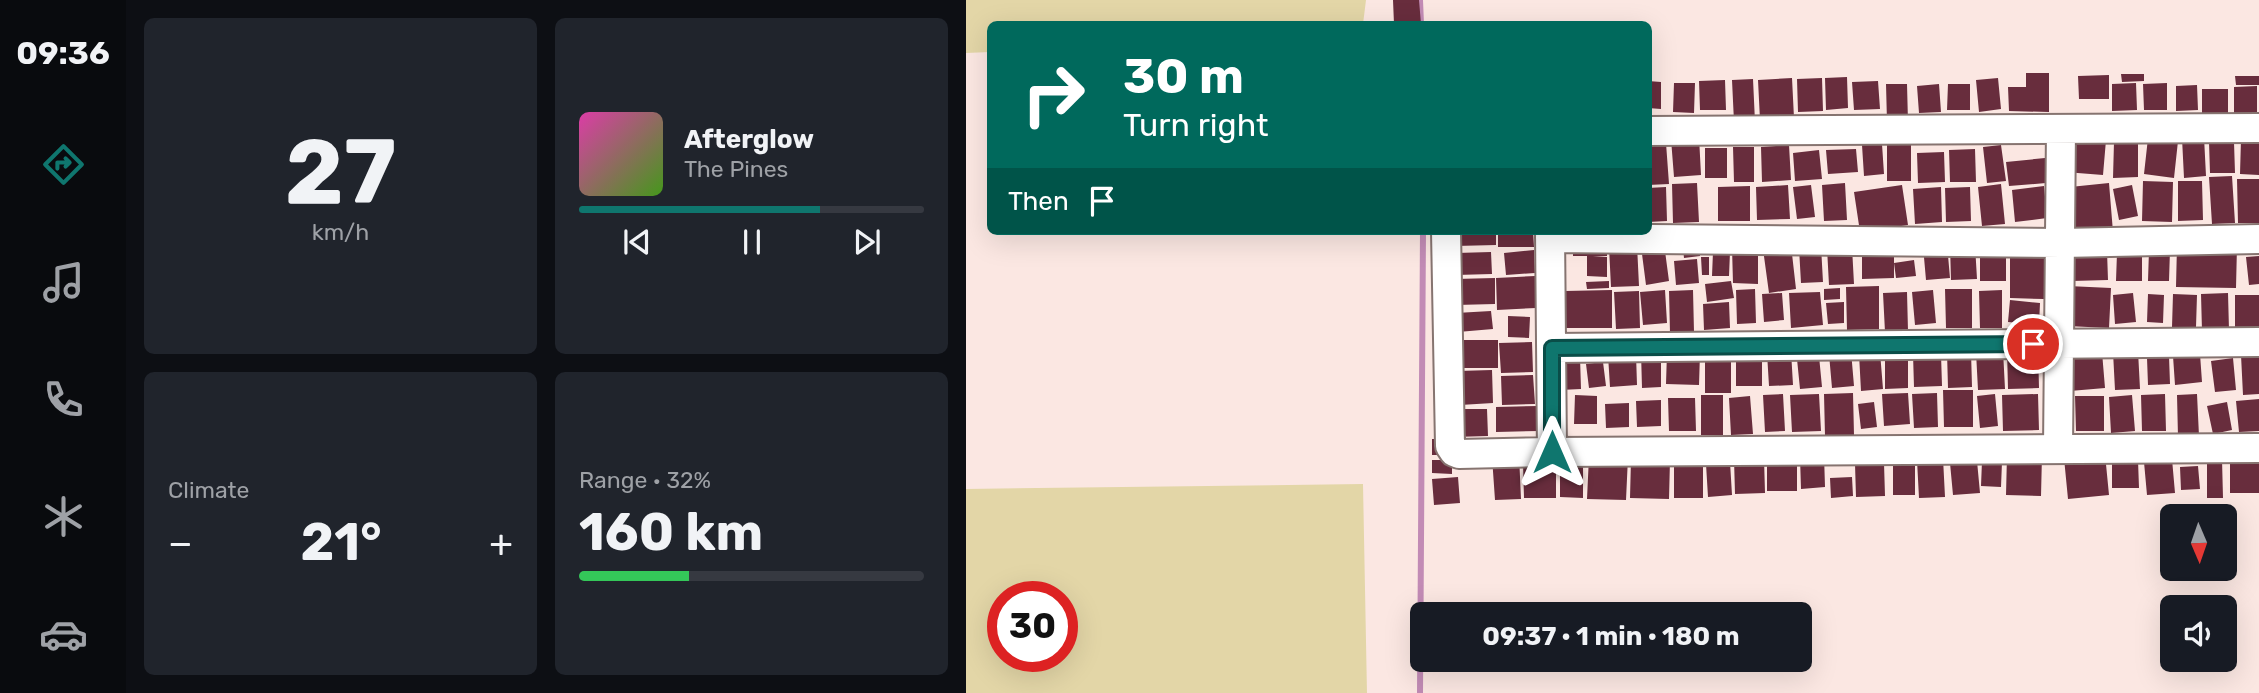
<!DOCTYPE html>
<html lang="en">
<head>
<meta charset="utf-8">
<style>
	:root { --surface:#171b24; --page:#20242c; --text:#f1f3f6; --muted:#9ea1a6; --line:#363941; --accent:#0f766e }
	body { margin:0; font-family:Rubik,sans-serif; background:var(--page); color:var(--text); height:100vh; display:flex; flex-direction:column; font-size:26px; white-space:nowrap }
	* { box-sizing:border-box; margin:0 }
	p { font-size:23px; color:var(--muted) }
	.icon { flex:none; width:38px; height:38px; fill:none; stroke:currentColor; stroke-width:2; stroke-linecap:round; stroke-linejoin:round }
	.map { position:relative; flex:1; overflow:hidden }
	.details { display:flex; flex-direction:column; gap:18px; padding:18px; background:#0d0f14; width:840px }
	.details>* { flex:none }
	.guide { position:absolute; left:21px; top:21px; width:665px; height:214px; border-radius:10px; box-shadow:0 7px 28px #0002; background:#00695c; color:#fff; overflow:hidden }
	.needle { width:46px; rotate:178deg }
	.buttons { position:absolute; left:1194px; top:504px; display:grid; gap:14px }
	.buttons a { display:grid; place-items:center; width:77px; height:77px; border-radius:10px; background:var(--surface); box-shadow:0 7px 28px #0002; font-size:35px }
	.speed { position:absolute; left:21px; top:581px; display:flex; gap:14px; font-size:35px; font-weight:700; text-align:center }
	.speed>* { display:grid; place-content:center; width:91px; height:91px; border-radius:50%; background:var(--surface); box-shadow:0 7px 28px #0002; line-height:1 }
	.speed .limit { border:10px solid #d22; background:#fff; color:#111 }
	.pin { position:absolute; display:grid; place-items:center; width:60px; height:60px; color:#fff; margin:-30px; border:4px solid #fff; border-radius:50%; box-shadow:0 2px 7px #0007 }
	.me { position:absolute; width:77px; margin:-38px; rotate:0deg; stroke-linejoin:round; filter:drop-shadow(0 0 5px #0008) }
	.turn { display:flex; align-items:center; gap:24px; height:147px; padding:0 21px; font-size:32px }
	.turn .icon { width:91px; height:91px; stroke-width:2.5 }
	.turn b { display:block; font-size:49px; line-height:60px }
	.then { display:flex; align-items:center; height:66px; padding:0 21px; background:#0003; gap:14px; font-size:26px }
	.big { font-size:52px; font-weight:700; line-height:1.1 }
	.details .widget { flex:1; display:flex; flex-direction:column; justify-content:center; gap:10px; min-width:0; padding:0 24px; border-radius:10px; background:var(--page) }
	.details .dial { align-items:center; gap:0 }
	.dial b { font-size:91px; line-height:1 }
	.song { display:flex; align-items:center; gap:21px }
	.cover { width:84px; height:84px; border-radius:10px; background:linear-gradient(135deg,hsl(320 70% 55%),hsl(100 70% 35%)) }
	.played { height:7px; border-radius:4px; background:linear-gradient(90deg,var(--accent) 70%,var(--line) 70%) }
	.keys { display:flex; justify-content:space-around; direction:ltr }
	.heat { display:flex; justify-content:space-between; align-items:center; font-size:38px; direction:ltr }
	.charge { height:10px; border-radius:5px; background:linear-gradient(90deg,#34c759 32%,var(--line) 0) }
	.details .tiles { flex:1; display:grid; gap:18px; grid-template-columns:repeat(2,1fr) }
	.trip { position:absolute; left:444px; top:602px; width:402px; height:70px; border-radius:10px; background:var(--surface); box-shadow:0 7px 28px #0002; font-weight:700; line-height:70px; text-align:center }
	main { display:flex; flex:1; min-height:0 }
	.dock { display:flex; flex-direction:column; width:126px; justify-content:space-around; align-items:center; background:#090b0e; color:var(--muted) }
	.dock .icon { width:49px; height:49px }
	.dock .selected { color:var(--accent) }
	.dock b { font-size:32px; color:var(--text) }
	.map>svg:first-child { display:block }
	.green { fill:#e3d6a7; fill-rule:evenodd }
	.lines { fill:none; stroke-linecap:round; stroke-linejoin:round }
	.stream { stroke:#c28bb5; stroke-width:6 }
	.building { fill:#682d3d }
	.minor-casing { stroke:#867470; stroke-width:32 }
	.minor { stroke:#fff; stroke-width:28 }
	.route-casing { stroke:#0a4d48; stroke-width:18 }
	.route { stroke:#0f766e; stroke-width:12 }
</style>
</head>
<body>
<main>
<nav class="dock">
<b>09:36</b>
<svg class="icon selected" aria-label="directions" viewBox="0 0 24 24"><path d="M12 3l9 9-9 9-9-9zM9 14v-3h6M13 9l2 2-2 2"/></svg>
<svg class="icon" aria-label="music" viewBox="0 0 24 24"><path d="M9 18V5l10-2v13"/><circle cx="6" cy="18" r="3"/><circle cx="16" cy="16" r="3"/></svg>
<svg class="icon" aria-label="phone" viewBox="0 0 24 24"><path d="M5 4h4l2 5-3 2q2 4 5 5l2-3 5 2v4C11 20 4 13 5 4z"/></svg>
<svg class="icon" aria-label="climate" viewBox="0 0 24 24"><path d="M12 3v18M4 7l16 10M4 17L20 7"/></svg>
<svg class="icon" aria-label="car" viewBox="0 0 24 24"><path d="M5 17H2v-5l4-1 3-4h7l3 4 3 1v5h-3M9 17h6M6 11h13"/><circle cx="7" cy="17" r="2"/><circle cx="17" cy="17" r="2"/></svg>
</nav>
<section class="details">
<div class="tiles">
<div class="widget dial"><b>27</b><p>km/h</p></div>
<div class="widget">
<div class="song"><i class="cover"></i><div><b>Afterglow</b><p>The Pines</p></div></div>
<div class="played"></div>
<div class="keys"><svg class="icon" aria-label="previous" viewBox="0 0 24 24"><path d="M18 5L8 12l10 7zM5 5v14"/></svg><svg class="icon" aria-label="pause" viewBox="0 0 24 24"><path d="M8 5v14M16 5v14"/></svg><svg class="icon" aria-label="next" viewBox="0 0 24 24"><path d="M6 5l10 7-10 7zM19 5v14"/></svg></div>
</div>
<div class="widget"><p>Climate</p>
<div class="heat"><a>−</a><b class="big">21°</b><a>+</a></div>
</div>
<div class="widget"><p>Range · 32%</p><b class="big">160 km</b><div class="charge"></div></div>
</div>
</section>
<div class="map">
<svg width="1293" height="693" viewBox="0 0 1293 693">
	<rect width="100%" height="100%" fill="#fbe7e2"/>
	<path class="green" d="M 0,0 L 400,0 L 397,24 L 24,24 L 24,52 L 0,53 Z
		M 397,484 L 401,693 L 0,693 L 0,489 ZM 37,597 L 96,597 L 96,656 L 37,656 Z"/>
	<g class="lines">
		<path class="stream" d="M 454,0 L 455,24
			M 454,693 L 457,231"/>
	</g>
	<path class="building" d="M 427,0 L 453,0 L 455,24 L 428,24 Z
		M 1060,73 L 1083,73 L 1083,112 L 1043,111 L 1042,87 L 1060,87 Z
		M 1155,74 L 1178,74 L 1178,81 L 1156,82 Z
		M 1143,75 L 1143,99 L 1113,99 L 1112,76 Z
		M 1269,76 L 1293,76 L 1293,85 L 1270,85 Z
		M 881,77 L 882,108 L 860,110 L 859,78 Z
		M 826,78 L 828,118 L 794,120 L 792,80 Z
		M 856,78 L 857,111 L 832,112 L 831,79 Z
		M 1032,78 L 1035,109 L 1013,112 L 1010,80 Z
		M 787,79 L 789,122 L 768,122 L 766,80 Z
		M 759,80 L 760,110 L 734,110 L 733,81 Z
		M 682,81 L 695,82 L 695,109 L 682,108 Z
		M 912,81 L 914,109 L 888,110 L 886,82 Z
		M 708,83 L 729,83 L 728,113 L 707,112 Z
		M 1170,83 L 1171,110 L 1146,111 L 1146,84 Z
		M 1201,83 L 1201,110 L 1178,110 L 1177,84 Z
		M 920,84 L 941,84 L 942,122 L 921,122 Z
		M 973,84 L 975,112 L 953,113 L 951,86 Z
		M 982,84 L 1004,84 L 1004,110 L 981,110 Z
		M 1231,85 L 1232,110 L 1210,111 L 1210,86 Z
		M 1291,86 L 1291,120 L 1268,121 L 1268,87 Z
		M 1236,89 L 1262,89 L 1262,118 L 1236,119 Z
		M 733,137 L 735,175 L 708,177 L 705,139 Z
		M 1103,137 L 1140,140 L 1137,175 L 1099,172 Z
		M 1238,137 L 1240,176 L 1218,178 L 1216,138 Z
		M 1182,138 L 1212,141 L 1208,178 L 1178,174 Z
		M 1275,139 L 1293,139 L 1293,175 L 1274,174 Z
		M 1148,142 L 1172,142 L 1172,177 L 1147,178 Z
		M 1243,142 L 1268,142 L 1269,173 L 1244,173 Z
		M 700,143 L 703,184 L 682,185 L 682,144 Z
		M 916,144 L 918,174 L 898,176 L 896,145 Z
		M 921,144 L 945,144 L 945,181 L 921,181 Z
		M 823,145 L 825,180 L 796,182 L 795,147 Z
		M 1035,145 L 1040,181 L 1021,183 L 1017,147 Z
		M 767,147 L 788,147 L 788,182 L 768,182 Z
		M 739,148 L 761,148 L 761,178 L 739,178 Z
		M 890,149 L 892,172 L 862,174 L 860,150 Z
		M 1009,149 L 1010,182 L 984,182 L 983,150 Z
		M 853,150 L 856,179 L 829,181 L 827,153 Z
		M 978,152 L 979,182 L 952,183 L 951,153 Z
		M 1079,158 L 1080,183 L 1043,186 L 1040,162 Z
		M 1266,176 L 1269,223 L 1246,224 L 1243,177 Z
		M 1271,179 L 1293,179 L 1293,223 L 1272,223 Z
		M 1177,181 L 1207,182 L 1206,222 L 1176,221 Z
		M 1212,181 L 1236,181 L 1237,220 L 1212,221 Z
		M 731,183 L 733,222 L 707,223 L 706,184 Z
		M 879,183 L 881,220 L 858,221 L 856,185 Z
		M 1143,183 L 1147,232 L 1108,235 L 1104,187 Z
		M 1035,184 L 1039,224 L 1016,226 L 1012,187 Z
		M 822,185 L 824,219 L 791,220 L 790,187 Z
		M 845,185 L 849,217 L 831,219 L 827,187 Z
		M 936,185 L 942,225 L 894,232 L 888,192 Z
		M 1166,185 L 1172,216 L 1153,220 L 1147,189 Z
		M 784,186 L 784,221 L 752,221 L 752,187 Z
		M 1078,186 L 1081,218 L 1049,222 L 1046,190 Z
		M 700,187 L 701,221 L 682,222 L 682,188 Z
		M 975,187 L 976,222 L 949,224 L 947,189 Z
		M 1004,187 L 1005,221 L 980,222 L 979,188 Z
		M 489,231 L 530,231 L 530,245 L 489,246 Z
		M 532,231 L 567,231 L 568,247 L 532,247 Z
		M 607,242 L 641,242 L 641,256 L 627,256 L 641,257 L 641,277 L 621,276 L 621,256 L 607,256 Z
		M 1014,243 L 1040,243 L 1040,281 L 1014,281 Z
		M 981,244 L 984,278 L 960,280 L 957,246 Z
		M 671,245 L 673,286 L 645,287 L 643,247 Z
		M 825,245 L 830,289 L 803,293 L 797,249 Z
		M 984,245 L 1009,245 L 1011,279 L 985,280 Z
		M 1211,245 L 1271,246 L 1270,288 L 1210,287 Z
		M 733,246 L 734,256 L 718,258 L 717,248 Z
		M 855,246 L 857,282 L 835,283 L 833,248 Z
		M 766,247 L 792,248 L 792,284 L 767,283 Z
		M 886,247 L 888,284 L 863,285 L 861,248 Z
		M 568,250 L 569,273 L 540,275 L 538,253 Z
		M 896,250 L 928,250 L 928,278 L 896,279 Z
		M 1183,250 L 1204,250 L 1203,281 L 1182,281 Z
		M 699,251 L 703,281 L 680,285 L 676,254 Z
		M 1141,251 L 1142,280 L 1106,281 L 1105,252 Z
		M 525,252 L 526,274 L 490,275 L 490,253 Z
		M 747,252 L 764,252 L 763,276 L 746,276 Z
		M 1151,253 L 1176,253 L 1176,281 L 1150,281 Z
		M 1044,255 L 1079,256 L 1078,299 L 1044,298 Z
		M 1293,256 L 1293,284 L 1283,285 L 1280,257 Z
		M 735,257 L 743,257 L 743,275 L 736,275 Z
		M 731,259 L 733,283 L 710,285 L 708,261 Z
		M 948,260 L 950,276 L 930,278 L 928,263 Z
		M 569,276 L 570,308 L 531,310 L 530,278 Z
		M 529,278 L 529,304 L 490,305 L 489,279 Z
		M 643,281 L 643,288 L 621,289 L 620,282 Z
		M 765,281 L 768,298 L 741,302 L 739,284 Z
		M 913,286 L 913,329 L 881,330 L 880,287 Z
		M 1102,286 L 1145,288 L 1143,328 L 1101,326 Z
		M 874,288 L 874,299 L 858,300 L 858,289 Z
		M 789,289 L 790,323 L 771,324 L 770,290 Z
		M 979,289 L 1006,289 L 1006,328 L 980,328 Z
		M 646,290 L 646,328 L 600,328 L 599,291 Z
		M 699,290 L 701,323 L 677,325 L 674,292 Z
		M 727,290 L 728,332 L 704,333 L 703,291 Z
		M 967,290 L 970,323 L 949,325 L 946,292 Z
		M 1036,290 L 1036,328 L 1014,328 L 1013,291 Z
		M 673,291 L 674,328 L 650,329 L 648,292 Z
		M 854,292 L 857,325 L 825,328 L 823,293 Z
		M 941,292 L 942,331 L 919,332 L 917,293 Z
		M 816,293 L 818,320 L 798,322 L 796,294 Z
		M 1167,293 L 1170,322 L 1149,324 L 1147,295 Z
		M 1262,293 L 1263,330 L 1236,331 L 1235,294 Z
		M 1182,294 L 1198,295 L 1197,323 L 1181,322 Z
		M 1207,294 L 1231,295 L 1230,327 L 1206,327 Z
		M 1269,295 L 1293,295 L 1293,329 L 1269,329 Z
		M 1044,300 L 1074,303 L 1073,325 L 1042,322 Z
		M 763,302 L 764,328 L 738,330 L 737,304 Z
		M 878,302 L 878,323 L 862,324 L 860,303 Z
		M 525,311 L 527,329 L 492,332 L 490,313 Z
		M 542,316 L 564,317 L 563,338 L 542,337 Z
		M 487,340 L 532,340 L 532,368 L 487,368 Z
		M 566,342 L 567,372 L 535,373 L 533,343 Z
		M 1072,349 L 1073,388 L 1042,389 L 1041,350 Z
		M 1037,350 L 1039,389 L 1012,390 L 1010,352 Z
		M 825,351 L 827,385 L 803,386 L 801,353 Z
		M 885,351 L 888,386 L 866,388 L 863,354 Z
		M 1005,351 L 1006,387 L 982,388 L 981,352 Z
		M 1172,351 L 1174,389 L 1149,390 L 1147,352 Z
		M 675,352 L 695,352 L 695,387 L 676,388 Z
		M 701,352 L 734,353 L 733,385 L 700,384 Z
		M 914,352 L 917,389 L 895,391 L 893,354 Z
		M 1136,352 L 1139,388 L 1104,391 L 1102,354 Z
		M 1293,353 L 1293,394 L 1277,395 L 1275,355 Z
		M 670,354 L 671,385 L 644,387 L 642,355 Z
		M 947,354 L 975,354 L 976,386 L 948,387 Z
		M 1234,354 L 1236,382 L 1209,385 L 1207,356 Z
		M 770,356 L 796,356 L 796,386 L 770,386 Z
		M 853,356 L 856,387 L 834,389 L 831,359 Z
		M 942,356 L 942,388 L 919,389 L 919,357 Z
		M 1203,356 L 1204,384 L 1182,385 L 1181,358 Z
		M 614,357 L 615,389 L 594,390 L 592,358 Z
		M 765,358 L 765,393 L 739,393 L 739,359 Z
		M 1267,358 L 1270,390 L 1249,392 L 1245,361 Z
		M 637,362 L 640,386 L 623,388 L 620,364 Z
		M 526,370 L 527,403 L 494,405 L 492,371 Z
		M 567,375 L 569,404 L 536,405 L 535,376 Z
		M 977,390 L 1007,390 L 1007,427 L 978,427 Z
		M 887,393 L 888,435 L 859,436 L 858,394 Z
		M 942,393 L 944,424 L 918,426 L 916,394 Z
		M 971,393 L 972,427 L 948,428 L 946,394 Z
		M 817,394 L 819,431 L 799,432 L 797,395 Z
		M 853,394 L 855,431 L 826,432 L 824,395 Z
		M 1029,394 L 1032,426 L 1014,428 L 1011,396 Z
		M 1072,394 L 1073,430 L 1037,431 L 1036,395 Z
		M 1199,394 L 1200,431 L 1176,431 L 1175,395 Z
		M 1231,394 L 1233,436 L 1212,437 L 1211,395 Z
		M 609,395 L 631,396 L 631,424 L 608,424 Z
		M 735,395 L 757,395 L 757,435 L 735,435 Z
		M 1166,395 L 1169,431 L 1145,433 L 1143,397 Z
		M 784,396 L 787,434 L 765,435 L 763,398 Z
		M 1109,396 L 1138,396 L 1138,431 L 1110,431 Z
		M 702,398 L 729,398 L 730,431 L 703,431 Z
		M 1293,399 L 1293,431 L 1273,432 L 1270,401 Z
		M 695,400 L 695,426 L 671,427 L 670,401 Z
		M 908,402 L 911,427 L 895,429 L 892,404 Z
		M 1261,402 L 1266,430 L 1247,434 L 1241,406 Z
		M 663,403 L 663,427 L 640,428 L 639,404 Z
		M 573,406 L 573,431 L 530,432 L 530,407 Z
		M 487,409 L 521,409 L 522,436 L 488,437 Z
		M 466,439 L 481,439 L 481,455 L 466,455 Z
		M 831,454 L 831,491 L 801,491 L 801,455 Z
		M 1139,454 L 1143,495 L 1102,499 L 1098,458 Z
		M 1264,454 L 1293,454 L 1293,493 L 1264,493 Z
		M 553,455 L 555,499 L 529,500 L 526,457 Z
		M 858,455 L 859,487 L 835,489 L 834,457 Z
		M 1041,455 L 1076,455 L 1075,496 L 1040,495 Z
		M 623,456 L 662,457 L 660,500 L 621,499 Z
		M 798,458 L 799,493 L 769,494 L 768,459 Z
		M 977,458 L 979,497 L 953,498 L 951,460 Z
		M 594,459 L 617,460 L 617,498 L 594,497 Z
		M 665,459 L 704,460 L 703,499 L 664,498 Z
		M 1206,459 L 1209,493 L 1181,495 L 1178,462 Z
		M 1241,459 L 1256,459 L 1257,498 L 1241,498 Z
		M 466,460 L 486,460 L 486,474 L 466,473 Z
		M 1146,460 L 1172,460 L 1173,488 L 1146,488 Z
		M 708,461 L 737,461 L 737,498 L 708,498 Z
		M 927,461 L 949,462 L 949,495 L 927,495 Z
		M 1011,461 L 1014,493 L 987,495 L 984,463 Z
		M 1016,461 L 1036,462 L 1035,487 L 1015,486 Z
		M 590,462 L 590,498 L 558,498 L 557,463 Z
		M 764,462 L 766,495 L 742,497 L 740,464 Z
		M 918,463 L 919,496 L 890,497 L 889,464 Z
		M 1232,466 L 1234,489 L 1215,490 L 1214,467 Z
		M 492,477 L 494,503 L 468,505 L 466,479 Z
		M 886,477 L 887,496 L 865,498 L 864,478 Z"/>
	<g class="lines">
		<defs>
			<path id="minor" d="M 682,131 L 1293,128
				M 480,231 L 484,446 L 488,452 L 493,454 L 586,452 L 1293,448
				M 584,231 L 586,452
				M 584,238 L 1095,243 L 1293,239
				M 586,348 L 1293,342
				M 1092,449 L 1095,129"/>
		</defs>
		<use href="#minor" class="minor-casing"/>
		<use href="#minor" class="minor"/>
	</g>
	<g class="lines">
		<defs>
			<path id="route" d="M 586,452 L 586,348 L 1067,344"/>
		</defs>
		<use href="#route" class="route-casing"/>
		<use href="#route" class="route"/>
	</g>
</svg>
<div class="buttons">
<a><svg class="needle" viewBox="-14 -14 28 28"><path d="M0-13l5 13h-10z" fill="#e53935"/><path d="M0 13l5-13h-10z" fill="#9ea1a6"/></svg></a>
<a><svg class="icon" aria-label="sound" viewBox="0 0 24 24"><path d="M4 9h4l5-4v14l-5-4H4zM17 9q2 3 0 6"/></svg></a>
</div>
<div class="speed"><div class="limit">30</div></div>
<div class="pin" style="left:1067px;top:344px;background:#d93025"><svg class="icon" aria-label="arrive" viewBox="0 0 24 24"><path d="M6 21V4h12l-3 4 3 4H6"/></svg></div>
<svg class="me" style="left:586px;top:452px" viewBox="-20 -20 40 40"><path d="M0-17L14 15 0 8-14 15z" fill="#0f766e" stroke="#fff" stroke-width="4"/></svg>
<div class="trip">09:37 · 1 min · 180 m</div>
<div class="guide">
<div class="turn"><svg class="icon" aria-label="right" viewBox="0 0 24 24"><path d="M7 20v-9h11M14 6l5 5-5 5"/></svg><div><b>30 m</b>Turn right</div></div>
<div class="then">Then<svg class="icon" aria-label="arrive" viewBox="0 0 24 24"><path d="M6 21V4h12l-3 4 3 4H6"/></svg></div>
</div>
</div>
</main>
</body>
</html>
